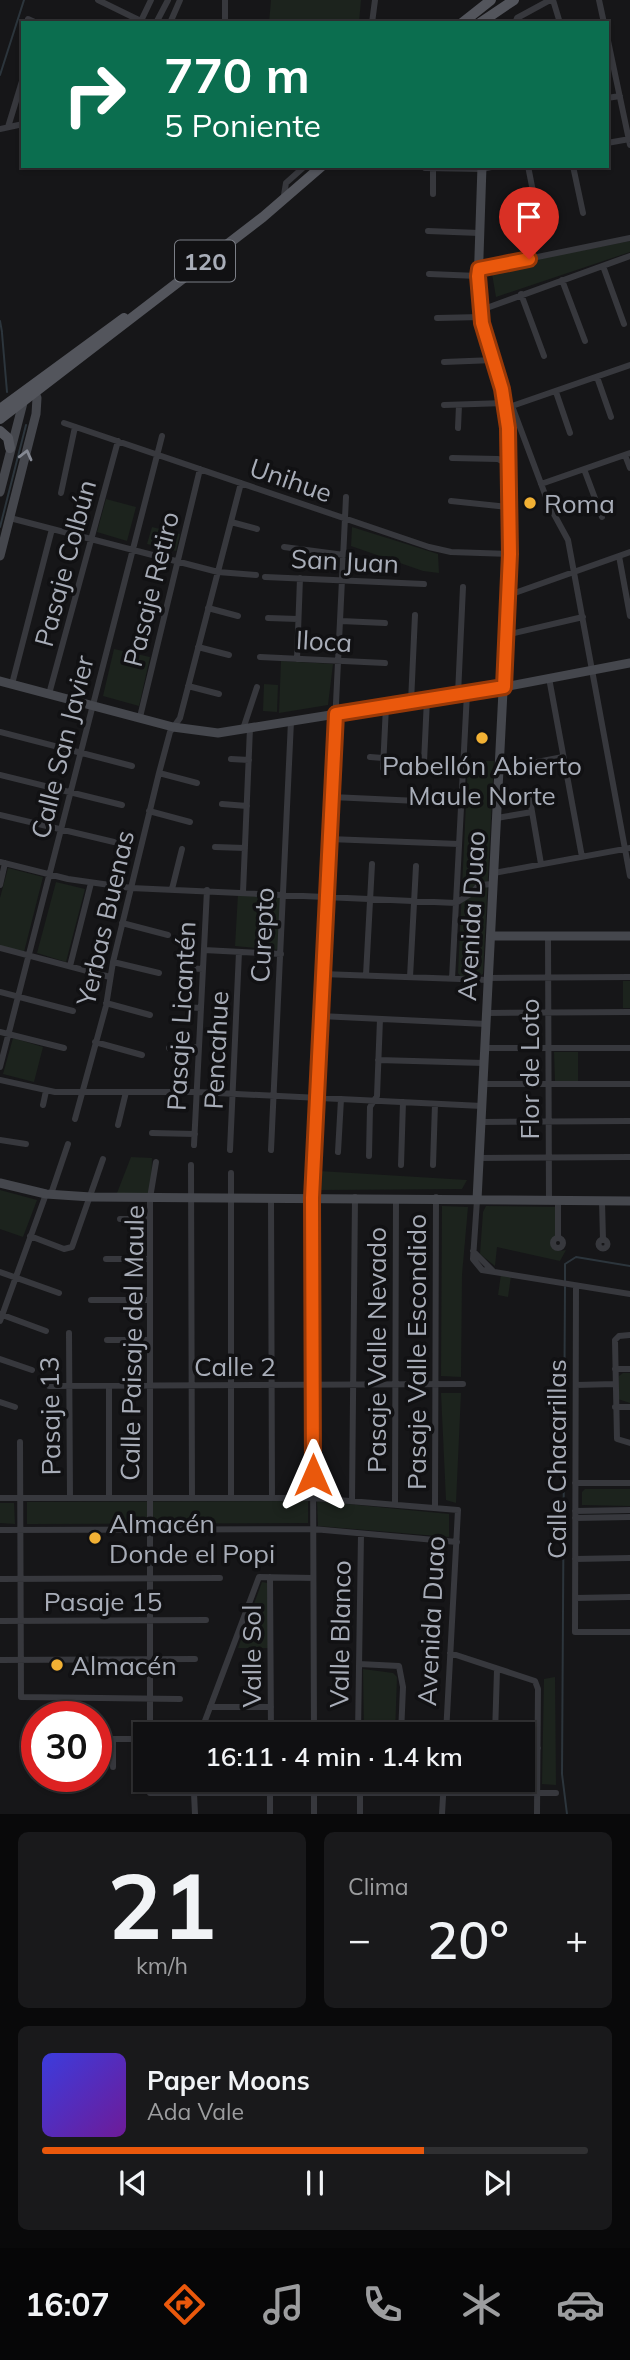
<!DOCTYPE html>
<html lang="es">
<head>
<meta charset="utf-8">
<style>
	:root { --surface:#101012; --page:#19191b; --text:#f1f3f6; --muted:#9c9d9f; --line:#303032; --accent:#ea580c }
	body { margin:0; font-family:Mulish,sans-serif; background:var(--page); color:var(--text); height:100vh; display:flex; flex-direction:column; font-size:26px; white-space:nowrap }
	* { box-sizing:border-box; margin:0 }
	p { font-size:23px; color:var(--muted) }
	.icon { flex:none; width:38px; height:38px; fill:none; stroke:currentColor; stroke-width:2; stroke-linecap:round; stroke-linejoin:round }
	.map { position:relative; height:1814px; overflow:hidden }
	.sheet { display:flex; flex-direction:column; gap:18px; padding:18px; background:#09090a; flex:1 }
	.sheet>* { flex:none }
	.hud { position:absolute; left:21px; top:21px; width:588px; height:147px; border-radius:0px; box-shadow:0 2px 5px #0004,0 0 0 2px var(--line); background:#0b6e4f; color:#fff; overflow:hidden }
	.speed { position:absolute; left:21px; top:1701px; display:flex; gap:14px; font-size:35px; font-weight:700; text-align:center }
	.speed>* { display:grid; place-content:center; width:91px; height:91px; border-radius:50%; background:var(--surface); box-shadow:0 2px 5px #0004,0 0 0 2px var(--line); line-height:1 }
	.speed .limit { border:10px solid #d22; background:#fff; color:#111 }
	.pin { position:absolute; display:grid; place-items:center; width:60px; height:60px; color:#fff; margin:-72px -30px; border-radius:50% 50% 50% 0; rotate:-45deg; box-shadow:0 0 7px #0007 }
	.pin .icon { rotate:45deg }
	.me { position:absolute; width:77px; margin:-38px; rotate:0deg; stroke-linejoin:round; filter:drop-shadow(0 0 5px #0008) }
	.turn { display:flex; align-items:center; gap:24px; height:147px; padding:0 28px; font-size:32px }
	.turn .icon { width:91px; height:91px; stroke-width:2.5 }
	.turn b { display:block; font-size:49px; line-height:60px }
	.big { font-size:52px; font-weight:600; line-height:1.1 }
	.sheet .card { flex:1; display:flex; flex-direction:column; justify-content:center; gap:10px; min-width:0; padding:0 24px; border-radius:10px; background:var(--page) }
	.sheet .dial { align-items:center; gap:0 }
	.dial b { font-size:91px; line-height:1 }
	.song { display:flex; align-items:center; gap:21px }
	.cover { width:84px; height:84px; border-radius:10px; background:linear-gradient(135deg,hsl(240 70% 55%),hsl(280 70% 35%)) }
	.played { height:7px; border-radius:4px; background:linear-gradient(90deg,var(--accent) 70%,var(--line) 70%) }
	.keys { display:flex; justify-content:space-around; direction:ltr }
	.heat { display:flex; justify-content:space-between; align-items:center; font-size:38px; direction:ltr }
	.sheet .tiles { flex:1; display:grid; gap:18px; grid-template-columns:1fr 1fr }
	.card:last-child { grid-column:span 2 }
	.trip { position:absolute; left:133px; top:1722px; width:402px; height:70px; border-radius:0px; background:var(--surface); box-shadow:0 2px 5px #0004,0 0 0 2px var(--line); font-weight:600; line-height:70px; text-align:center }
	.tabs { display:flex; height:112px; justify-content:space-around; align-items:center; background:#060607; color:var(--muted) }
	.tabs .icon { width:49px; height:49px }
	.tabs .on { color:var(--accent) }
	.tabs b { font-size:32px; color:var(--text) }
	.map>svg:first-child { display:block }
	.green { fill:#1c231d }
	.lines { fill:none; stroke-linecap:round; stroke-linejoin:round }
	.stream { stroke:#2c353c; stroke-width:2 }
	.street { stroke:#37383d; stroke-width:6 }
	.secondary { stroke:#45474d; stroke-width:9 }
	.primary { stroke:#53555c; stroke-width:10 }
	.oneway { stroke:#858993 }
	.route-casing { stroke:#983908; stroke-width:18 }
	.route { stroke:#ea580c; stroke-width:12 }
	.poi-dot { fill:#f2b134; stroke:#111113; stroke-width:2.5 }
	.labels { text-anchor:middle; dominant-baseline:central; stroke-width:7; stroke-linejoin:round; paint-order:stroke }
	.shield { fill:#111113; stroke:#7b7e86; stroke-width:2 }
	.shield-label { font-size:24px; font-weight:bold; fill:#a8adb8 }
	.street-label { font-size:26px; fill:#a8adb8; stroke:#111113 }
	.poi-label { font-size:26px; fill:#a8adb8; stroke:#111113; text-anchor:start }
</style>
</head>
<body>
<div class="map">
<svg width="630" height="1814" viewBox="0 0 630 1814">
	<rect width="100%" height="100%" fill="#161618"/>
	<path class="green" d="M 271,0 L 361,0 L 359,23 L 269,23 Z
		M 630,241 L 630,252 L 496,297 L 491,268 Z
		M 106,499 L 136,507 L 127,541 L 97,532 Z
		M 152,527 L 180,534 L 176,551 L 147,544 Z
		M 352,527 L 438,554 L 439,573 L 423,571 L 351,546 Z
		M 114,649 L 150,657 L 139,706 L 103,696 Z
		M 281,661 L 333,664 L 328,705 L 279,713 Z
		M 264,684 L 278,685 L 277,712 L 263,711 Z
		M 468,761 L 494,761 L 483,974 L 477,977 L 461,977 L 458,973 Z
		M 8,868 L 43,877 L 24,952 L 0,946 L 0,898 Z
		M 56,882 L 85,889 L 66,962 L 37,953 Z
		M 238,894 L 281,897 L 279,950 L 235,946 Z
		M 623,981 L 630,981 L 630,1008 L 623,1008 Z
		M 13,1038 L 43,1047 L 34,1082 L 3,1074 Z
		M 554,1052 L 578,1052 L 578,1081 L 555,1081 Z
		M 131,1157 L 152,1158 L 151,1195 L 117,1193 Z
		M 319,1171 L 467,1180 L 462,1189 L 318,1190 Z
		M 0,1190 L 37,1200 L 23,1237 L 0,1229 Z
		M 442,1206 L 468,1207 L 462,1275 L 461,1377 L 441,1376 Z
		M 486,1206 L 558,1207 L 554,1245 L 560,1251 L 566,1250 L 560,1261 L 497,1247 L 495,1266 L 480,1254 L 483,1212 Z
		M 501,1274 L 511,1276 L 508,1297 L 498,1295 Z
		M 623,1373 L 630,1373 L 630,1403 L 618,1399 L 619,1376 Z
		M 441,1393 L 461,1393 L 456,1503 L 446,1500 Z
		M 585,1489 L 630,1489 L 630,1506 L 582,1505 L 582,1492 Z
		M 308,1501 L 308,1523 L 27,1524 L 27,1502 Z
		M 317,1501 L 449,1514 L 449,1537 L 318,1526 Z
		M 0,1503 L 14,1503 L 15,1524 L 0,1523 Z
		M 262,1582 L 268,1583 L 269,1648 L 238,1648 Z
		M 363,1669 L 393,1673 L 397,1677 L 395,1734 L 364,1734 Z
		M 555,1677 L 556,1785 L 542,1784 L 544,1679 Z"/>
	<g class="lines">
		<path class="stream" d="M 0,75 L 24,0
			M 0,321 L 2,332
			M 2,333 L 7,392
			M 0,527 L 26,425
			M 565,1281 L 565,1264 L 576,1257 L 630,1266
			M 565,1287 L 562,1774 L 567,1814"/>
		<path class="street" d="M 98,0 L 145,23
			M 225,0 L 225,23
			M 553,0 L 560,23
			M 599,0 L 604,23
			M 28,19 L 37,23
			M 140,23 L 151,0
			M 156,23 L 168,0
			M 170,23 L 180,0
			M 372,23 L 375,0
			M 515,23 L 517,18 L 550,0
			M 607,36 L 630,145
			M 607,98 L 620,96
			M 8,127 L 23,78
			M 0,129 L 23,124
			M 607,143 L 630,139
			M 528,166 L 539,222
			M 573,166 L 583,213
			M 425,168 L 482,169 L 496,166
			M 433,194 L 433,168
			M 283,201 L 286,183 L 305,166
			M 428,231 L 479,233
			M 603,266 L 624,324
			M 479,269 L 630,238
			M 429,274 L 478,276
			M 562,280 L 585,341
			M 521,294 L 544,356
			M 481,310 L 630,256
			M 437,318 L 481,317
			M 444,362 L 494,360
			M 597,377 L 611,417
			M 556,392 L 570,433
			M 444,405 L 505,403 L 512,406 L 549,505 L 568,540 L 630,876
			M 512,406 L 630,365
			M 64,423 L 429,547 L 451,552 L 510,554
			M 458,428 L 459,405
			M 625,455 L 630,468
			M 452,458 L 498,459 L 508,464
			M 584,469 L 602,517
			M 541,484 L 630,453
			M 61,493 L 75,427
			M 451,501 L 508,507
			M 10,518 L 218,572 L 256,575
			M 231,522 L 257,529
			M 284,547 L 344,555
			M 619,556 L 630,616
			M 265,577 L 424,584
			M 509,595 L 630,552
			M 208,608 L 238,616
			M 268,618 L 298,619
			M 341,621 L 385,623
			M 506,635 L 583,617
			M 198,647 L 229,655
			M 260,657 L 385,663
			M 297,659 L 300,578
			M 549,678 L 582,857
			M 12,684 L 52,529
			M 188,686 L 219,694
			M 49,694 L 118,441
			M 458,694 L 463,587
			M 411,702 L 415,615
			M 140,717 L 200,469
			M 243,729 L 257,687
			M 0,732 L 132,766
			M 370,757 L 383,758
			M 231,759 L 249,760
			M 424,762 L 427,699
			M 537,762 L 563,757
			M 383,768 L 386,706
			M 159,773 L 197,783
			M 0,775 L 122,805
			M 332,797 L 461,803
			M 530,800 L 541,864
			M 222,804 L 247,806
			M 149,811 L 190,822
			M 0,815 L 114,842
			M 497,818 L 532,812
			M 329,839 L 459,844
			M 215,847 L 245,848
			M 0,862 L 68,879 L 131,888 L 456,903 L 472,893 L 479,885 L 493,884
			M 494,873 L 630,848
			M 0,885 L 5,863
			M 172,889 L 182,849
			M 243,892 L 250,728
			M 122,923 L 168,935
			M 548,936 L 549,1201
			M 0,948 L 110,977
			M 204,950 L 281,954
			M 113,962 L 159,973
			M 70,966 L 91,883
			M 185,968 L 203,969
			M 322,974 L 488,980
			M 366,975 L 372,864
			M 410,977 L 416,866
			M 488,978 L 630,977
			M 452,979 L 467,693
			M 0,992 L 73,1011
			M 106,1003 L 150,1015
			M 182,1007 L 201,1008
			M 487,1013 L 630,1012
			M 320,1016 L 486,1024
			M 0,1032 L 64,1048
			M 95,1042 L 142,1055
			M 169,1048 L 199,1047
			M 485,1048 L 630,1048
			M 378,1060 L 484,1063
			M 0,1067 L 162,436
			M 0,1080 L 55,1092 L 197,1092 L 482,1106
			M 483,1084 L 630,1084
			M 43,1105 L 46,1091
			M 75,1119 L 106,1006 L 113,962 L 159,773 L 170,732 L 180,718 L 241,483
			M 481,1122 L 630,1121
			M 118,1125 L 126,1092
			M 152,1133 L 195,1134
			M 0,1140 L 26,1144
			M 194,1145 L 207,890
			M 230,1150 L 239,952
			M 271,1150 L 291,721
			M 338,1152 L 341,1099
			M 369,1156 L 370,1107 L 377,1096 L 380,1019
			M 479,1158 L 630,1157
			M 191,1165 L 192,1498
			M 401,1165 L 403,1102
			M 433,1165 L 435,1104
			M 51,1194 L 68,1144
			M 271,1198 L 272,1498
			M 477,1200 L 473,1259 L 482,1270 L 630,1294
			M 602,1201 L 603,1240
			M 120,1219 L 150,1219
			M 30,1236 L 64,1249 L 72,1247 L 103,1159
			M 558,1238 L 558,1201
			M553 1243a5 5 0 1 1 10 0a5 5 0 1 1-10 0Z
			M598.5 1244a4.5 4.5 0 1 1 9 0a4.5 4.5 0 1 1-9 0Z
			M 473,1251 L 493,1271
			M 106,1259 L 150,1259
			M 0,1272 L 59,1293
			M 576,1286 L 575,1632 L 630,1632
			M 91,1300 L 150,1300
			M 0,1314 L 46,1331
			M 0,1321 L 46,1194
			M 69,1333 L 70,1498
			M 630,1335 L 619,1336 L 615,1340 L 617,1439 L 630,1443
			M 107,1340 L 150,1340
			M 0,1359 L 32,1370
			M 615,1369 L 630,1369
			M 576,1385 L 615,1384
			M 49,1386 L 463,1384
			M 0,1402 L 15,1407
			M 615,1407 L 630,1407
			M 20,1442 L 21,1697 L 180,1699
			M 575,1483 L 630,1483
			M 0,1498 L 313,1498 L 458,1510 L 446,1734
			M 109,1498 L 109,1386
			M 231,1498 L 231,1173
			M 352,1500 L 355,1197
			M 395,1504 L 396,1198
			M 435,1508 L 436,1197
			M 575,1511 L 630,1510
			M 575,1518 L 630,1517
			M 0,1530 L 313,1529 L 457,1542
			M 575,1559 L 630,1558
			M 270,1577 L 271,1734
			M 0,1579 L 220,1578
			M 575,1598 L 630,1597
			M 0,1621 L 206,1620
			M 450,1653 L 535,1681 L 538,1689 L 537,1814
			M 0,1660 L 195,1659
			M 359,1664 L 399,1666 L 403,1687 L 401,1734
			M 210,1707 L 271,1707
			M 150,1734 L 150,1198 L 156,1162
			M 200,1734 L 259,1577 L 313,1578
			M 314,1734 L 312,1198 L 346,497
			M 358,1734 L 361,1534
			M 495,1734 L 497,1670
			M 96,1739 L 145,1739
			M 113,1739 L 113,1767
			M 523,1748 L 538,1748
			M 150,1780 L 150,1793 L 556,1793
			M 314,1780 L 314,1814
			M 194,1793 L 195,1814
			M 270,1793 L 270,1814
			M 360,1814 L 360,1792
			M 442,1814 L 444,1780"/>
		<path class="secondary" d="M 0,492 L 24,399
			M 0,556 L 36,414 L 37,398 L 33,388
			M 0,681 L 173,727 L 218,733 L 504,687 L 630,663
			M 491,936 L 630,936
			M 0,1183 L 46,1194 L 91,1197 L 630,1201
			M 477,1200 L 510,554 L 505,403 L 484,329 L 478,286 L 482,166"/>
		<path class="primary" d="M 462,23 L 491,0
			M 480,23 L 514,0
			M 0,409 L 124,318
			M 0,419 L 263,217 L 322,166
			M 0,431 L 8,438 L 10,448"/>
	</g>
	<defs><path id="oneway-chevron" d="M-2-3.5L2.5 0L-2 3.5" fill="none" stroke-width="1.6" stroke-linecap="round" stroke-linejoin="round" transform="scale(1.75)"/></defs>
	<use class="oneway" href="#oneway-chevron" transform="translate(26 455) rotate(-76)"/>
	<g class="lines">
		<defs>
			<path id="route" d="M 313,1475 L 312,1198 L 336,714 L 504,687 L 510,554 L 508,428 L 502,389 L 482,323 L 478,276 L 479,269 L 529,259"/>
		</defs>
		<use href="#route" class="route-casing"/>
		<use href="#route" class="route"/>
	</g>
	<g class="poi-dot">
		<circle cx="530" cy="503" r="7"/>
		<circle cx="482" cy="738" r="7"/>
		<circle cx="95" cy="1538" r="7"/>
		<circle cx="57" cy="1665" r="7"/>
	</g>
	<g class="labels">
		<rect class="shield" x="175" y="240.5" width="60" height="41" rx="5"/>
		<g class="shield-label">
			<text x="205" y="261">120</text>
		</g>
		<g class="street-label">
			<text transform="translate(291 480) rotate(19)">Unihue</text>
			<text transform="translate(345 561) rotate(3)">San Juan</text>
			<text transform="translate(65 563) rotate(-75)">Pasaje Colbún</text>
			<text transform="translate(151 589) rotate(-76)">Pasaje Retiro</text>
			<text transform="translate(324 641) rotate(3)">Iloca</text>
			<text transform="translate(62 747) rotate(-76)">Calle San Javier</text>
			<text transform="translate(471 916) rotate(-87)">Avenida Duao</text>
			<text transform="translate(105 918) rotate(-77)">Yerbas Buenas</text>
			<text transform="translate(262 935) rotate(-87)">Curepto</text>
			<text transform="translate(181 1016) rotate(-87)">Pasaje Licantén</text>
			<text transform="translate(216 1050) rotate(-87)">Pencahue</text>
			<text transform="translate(529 1069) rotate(-90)">Flor de Loto</text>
			<text transform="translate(132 1343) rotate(-89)">Calle Paisaje del Maule</text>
			<text transform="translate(376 1350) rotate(-90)">Pasaje Valle Nevado</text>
			<text transform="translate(416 1352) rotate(-90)">Pasaje Valle Escondido</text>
			<text x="235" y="1366">Calle 2</text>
			<text transform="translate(50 1416) rotate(-91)">Pasaje 13</text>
			<text transform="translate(556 1459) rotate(-90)">Calle Chacarillas</text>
			<text x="103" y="1601">Pasaje 15</text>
			<text transform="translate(431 1621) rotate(-87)">Avenida Duao</text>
			<text transform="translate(340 1634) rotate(-89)">Valle Blanco</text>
			<text transform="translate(251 1656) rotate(-90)">Valle Sol</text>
		</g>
		<g class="poi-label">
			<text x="544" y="503">Roma</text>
			<text x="482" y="765" text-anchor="middle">Pabellón Abierto<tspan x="482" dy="30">Maule Norte</tspan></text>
			<text x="109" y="1523">Almacén<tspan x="109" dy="30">Donde el Popi</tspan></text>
			<text x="71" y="1665">Almacén</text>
		</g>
	</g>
</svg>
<div class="speed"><div class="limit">30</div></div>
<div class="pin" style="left:529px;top:259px;background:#d93025"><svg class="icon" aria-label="arrive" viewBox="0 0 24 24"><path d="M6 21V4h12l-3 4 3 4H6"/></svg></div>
<svg class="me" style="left:313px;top:1475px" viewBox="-20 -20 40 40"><path d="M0-17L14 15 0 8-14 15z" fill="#ea580c" stroke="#fff" stroke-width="4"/></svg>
<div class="trip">16:11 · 4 min · 1.4 km</div>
<div class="hud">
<div class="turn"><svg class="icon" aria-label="right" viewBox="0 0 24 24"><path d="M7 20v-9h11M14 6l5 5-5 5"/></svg><div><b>770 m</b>5 Poniente</div></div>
</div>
</div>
<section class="sheet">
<div class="tiles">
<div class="card dial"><b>21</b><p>km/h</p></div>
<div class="card"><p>Clima</p>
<div class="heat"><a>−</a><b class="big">20°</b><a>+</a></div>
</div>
<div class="card">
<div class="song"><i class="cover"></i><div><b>Paper Moons</b><p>Ada Vale</p></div></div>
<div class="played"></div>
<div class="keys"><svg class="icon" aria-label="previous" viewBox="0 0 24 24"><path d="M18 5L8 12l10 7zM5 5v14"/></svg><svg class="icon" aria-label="pause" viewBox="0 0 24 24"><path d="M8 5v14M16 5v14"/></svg><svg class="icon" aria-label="next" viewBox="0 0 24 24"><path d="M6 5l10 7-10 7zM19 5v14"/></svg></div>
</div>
</div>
</section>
<nav class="tabs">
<b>16:07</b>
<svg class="icon on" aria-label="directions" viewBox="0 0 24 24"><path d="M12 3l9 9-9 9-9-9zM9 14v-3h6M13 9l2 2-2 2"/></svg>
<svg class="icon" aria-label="music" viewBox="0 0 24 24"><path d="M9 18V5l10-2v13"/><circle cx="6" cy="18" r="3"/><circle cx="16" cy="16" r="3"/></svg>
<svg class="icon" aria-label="phone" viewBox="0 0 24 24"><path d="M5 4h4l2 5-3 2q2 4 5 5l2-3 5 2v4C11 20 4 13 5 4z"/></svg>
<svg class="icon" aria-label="climate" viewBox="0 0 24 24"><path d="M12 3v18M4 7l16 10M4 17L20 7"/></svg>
<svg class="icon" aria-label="car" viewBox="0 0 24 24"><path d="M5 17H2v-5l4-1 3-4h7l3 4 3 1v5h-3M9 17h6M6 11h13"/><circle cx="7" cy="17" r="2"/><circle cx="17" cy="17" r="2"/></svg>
</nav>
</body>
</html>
